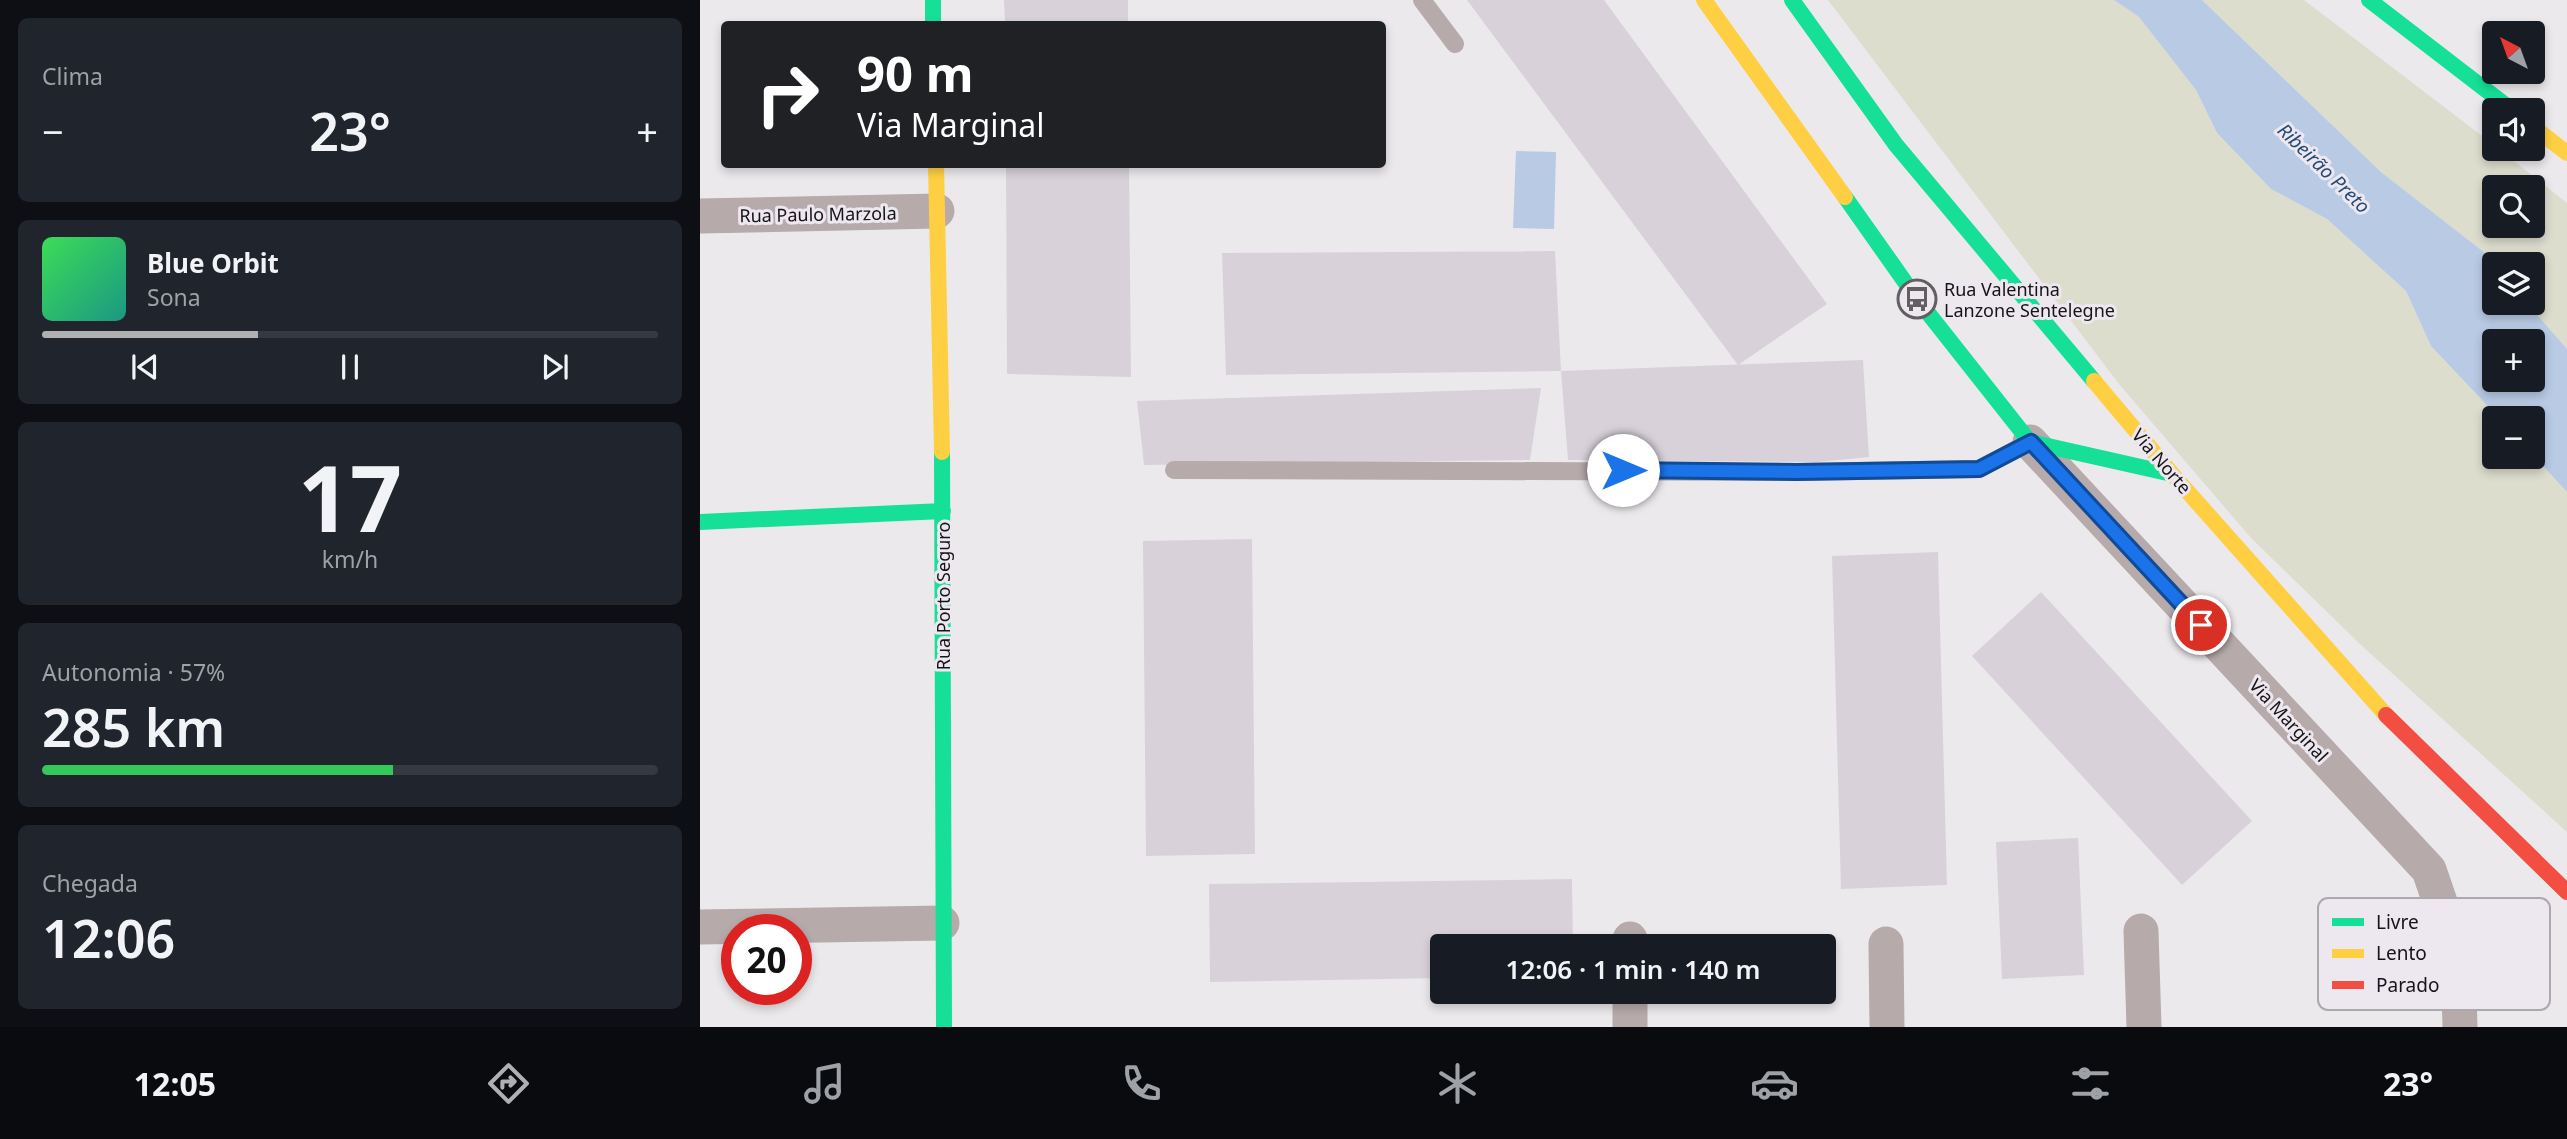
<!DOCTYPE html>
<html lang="pt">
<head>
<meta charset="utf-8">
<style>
	:root { --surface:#171b24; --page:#20242c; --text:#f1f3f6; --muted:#9ea1a6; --line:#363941; --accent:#b0b0b3 }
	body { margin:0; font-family:"Noto Sans",sans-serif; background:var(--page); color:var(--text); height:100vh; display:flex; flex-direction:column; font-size:26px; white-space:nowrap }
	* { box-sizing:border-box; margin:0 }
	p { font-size:23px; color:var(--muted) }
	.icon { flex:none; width:38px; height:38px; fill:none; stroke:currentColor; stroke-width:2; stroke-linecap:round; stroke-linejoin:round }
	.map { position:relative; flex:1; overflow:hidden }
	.sheet { display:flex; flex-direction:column; gap:18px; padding:18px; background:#0d0f14; width:700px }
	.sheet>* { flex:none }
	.hud { position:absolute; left:21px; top:21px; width:665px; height:147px; border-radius:7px; box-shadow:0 4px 10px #0003; background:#202124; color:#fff; overflow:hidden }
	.needle { width:46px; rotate:319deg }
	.tools { position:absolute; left:1782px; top:21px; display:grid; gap:14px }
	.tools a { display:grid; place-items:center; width:63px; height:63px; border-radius:7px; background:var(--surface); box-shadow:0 4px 10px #0003; font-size:35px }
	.speed { position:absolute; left:21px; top:914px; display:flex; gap:14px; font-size:35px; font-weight:700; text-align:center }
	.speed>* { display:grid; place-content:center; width:91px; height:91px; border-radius:50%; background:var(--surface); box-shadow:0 4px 10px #0003; line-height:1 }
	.speed .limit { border:10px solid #d22; background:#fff; color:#111 }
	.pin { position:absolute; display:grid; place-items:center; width:60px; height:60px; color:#fff; margin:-30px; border:4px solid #fff; border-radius:50%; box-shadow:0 2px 7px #0007 }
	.me { position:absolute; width:77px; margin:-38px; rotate:90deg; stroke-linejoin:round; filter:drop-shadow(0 0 5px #0008) }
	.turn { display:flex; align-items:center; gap:24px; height:147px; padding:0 21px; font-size:32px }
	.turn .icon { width:91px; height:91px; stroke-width:2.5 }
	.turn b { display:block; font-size:49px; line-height:60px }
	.big { font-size:52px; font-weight:600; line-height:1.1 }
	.sheet .tile { flex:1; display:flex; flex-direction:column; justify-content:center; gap:10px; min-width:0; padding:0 24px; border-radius:10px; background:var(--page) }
	.sheet .dial { align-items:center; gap:0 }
	.dial b { font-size:91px; line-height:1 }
	.song { display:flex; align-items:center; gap:21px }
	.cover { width:84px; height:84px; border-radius:10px; background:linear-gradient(135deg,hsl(130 70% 55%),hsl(170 70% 35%)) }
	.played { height:7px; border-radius:4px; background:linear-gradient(90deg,var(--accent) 35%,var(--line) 35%) }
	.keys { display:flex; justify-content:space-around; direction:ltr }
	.heat { display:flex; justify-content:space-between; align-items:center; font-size:38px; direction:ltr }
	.charge { height:10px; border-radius:5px; background:linear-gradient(90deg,#34c759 57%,var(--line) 0) }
	.trip { position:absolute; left:730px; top:934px; width:406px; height:70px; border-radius:7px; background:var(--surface); box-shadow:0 4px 10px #0003; font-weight:600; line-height:70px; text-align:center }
	.menu { display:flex; height:112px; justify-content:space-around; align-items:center; background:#090b0e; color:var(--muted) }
	.menu .icon { width:49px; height:49px }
	.menu .active { color:var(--accent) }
	.menu b { font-size:32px; color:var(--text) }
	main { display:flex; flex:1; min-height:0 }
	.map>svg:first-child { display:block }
	.green { fill:#dcddcd; fill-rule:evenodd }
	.water { fill:#b8cae4; fill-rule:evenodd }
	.building { fill:#d8d1da }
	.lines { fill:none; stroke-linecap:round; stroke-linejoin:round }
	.lane { stroke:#b6aaaa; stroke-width:18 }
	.street { stroke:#b6aaaa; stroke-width:35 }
	.fast { stroke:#16e098; stroke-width:16 }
	.slow { stroke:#ffcf43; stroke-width:16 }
	.jam { stroke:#f24e42; stroke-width:16 }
	.route-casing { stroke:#114b97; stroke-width:18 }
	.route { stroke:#1a73e8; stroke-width:12 }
	.labels { text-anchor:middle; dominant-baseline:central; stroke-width:6; stroke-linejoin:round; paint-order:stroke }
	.street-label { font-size:18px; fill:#161416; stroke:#ede7ef }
	.poi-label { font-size:18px; fill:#161416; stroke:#ede7ef; text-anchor:start }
	.water-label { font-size:19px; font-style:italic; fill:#254c79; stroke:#ede7ef }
	.key { fill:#ede7ef; stroke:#aca8ae; stroke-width:2 }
	.key-label { font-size:19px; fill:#161416 }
</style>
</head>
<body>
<main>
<section class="sheet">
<div class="tile"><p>Clima</p>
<div class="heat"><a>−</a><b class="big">23°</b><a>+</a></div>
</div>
<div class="tile">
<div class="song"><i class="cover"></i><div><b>Blue Orbit</b><p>Sona</p></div></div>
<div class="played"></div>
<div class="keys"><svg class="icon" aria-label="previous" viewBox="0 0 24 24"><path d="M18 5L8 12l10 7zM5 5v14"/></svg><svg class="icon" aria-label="pause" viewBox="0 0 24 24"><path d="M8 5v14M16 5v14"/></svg><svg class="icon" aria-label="next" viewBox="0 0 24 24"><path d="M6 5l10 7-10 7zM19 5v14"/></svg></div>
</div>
<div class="tile dial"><b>17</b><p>km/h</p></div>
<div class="tile"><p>Autonomia · 57%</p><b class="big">285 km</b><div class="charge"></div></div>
<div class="tile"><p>Chegada</p><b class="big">12:06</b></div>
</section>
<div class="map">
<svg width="1867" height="1027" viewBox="0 0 1867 1027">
	<rect width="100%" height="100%" fill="#ece9ed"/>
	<path class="green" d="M 1128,0 L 1414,0 L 1439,17 L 1496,90 L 1517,133 L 1571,189 L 1627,219 L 1706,291 L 1731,346 L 1799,418 L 1794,418 L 1794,457 L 1832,457 L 1832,454 L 1867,492 L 1867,832 L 1661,645 L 1551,538 L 1419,384 Z
		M 1502,0 L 1604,0 L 1794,145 L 1794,149 L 1799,149 L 1867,203 L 1867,349 L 1827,303 L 1832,303 L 1832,264 L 1794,264 L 1785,253 L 1681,172 ZM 1794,187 L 1832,187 L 1832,226 L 1794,226 Z"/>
	<path class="water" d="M 1414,0 L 1502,0 L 1681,172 L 1785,253 L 1794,264 L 1794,303 L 1827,303 L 1867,349 L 1867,492 L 1832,454 L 1832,418 L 1799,418 L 1731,346 L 1706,291 L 1627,219 L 1571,189 L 1517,133 L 1496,90 L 1439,17 ZM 1794,341 L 1832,341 L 1832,380 L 1794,380 Z
		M 816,151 L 856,152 L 854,229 L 813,228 Z"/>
	<path class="building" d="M 304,0 L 428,0 L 428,24 L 305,24 Z
		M 767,0 L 904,0 L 1127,304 L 1038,365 Z
		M 306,164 L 429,164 L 431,377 L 307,374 Z
		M 855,251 L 861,371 L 1163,360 L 1169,457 L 1118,462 L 868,460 L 861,371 L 526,375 L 522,253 Z
		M 841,388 L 830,460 L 444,465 L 437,401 Z
		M 552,539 L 555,854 L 446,856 L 443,541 Z
		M 1238,552 L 1247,885 L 1141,889 L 1132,556 Z
		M 1341,592 L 1552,821 L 1482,885 L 1272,656 Z
		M 1378,838 L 1384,975 L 1302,979 L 1296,842 Z
		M 872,879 L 873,947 L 742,947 L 742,978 L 510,982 L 509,884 Z"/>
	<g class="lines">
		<path class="lane" d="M 722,0 L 755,44
			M 474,470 L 1097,472 L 1279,469 L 1330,442"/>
		<path class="street" d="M 0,216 L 237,211
			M 1330,442 L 1729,870 L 1758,955 L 1760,1027
			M 0,927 L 242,923
			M 1441,931 L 1444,1027
			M 1186,944 L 1187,1027
			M 930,947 L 930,939
			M 930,1027 L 930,992"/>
		<path class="fast" d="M 233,0 L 233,24
			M 1092,0 L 1196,145 L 1394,381
			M 1669,0 L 1812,110
			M 1145,197 L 1217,299 L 1330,442 L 1472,474
			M 242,452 L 244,1027
			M 0,522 L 243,511"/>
		<path class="slow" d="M 1004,0 L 1145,197
			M 1832,126 L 1867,153
			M 236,164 L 242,452
			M 1394,381 L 1472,474 L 1686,715"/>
		<path class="jam" d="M 1686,715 L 1867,892"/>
	</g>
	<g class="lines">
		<defs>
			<path id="route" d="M 923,470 L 1097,472 L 1279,469 L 1331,442 L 1501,625"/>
		</defs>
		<use href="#route" class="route-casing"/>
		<use href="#route" class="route"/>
	</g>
	<defs>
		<symbol id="bus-ring" viewBox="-11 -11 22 22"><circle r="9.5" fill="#ede7ef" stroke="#615f61" stroke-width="1.5"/><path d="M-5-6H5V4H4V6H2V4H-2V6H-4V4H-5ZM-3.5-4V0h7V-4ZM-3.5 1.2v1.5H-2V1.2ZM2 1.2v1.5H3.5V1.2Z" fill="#615f61"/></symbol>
	</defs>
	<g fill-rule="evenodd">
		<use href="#bus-ring" x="1195" y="277" width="44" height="44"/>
	</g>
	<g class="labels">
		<g class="street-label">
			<text transform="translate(118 214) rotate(-1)">Rua Paulo Marzola</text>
			<text transform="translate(1462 461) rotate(49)">Via Norte</text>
			<text transform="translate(243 596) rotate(-90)">Rua Porto Seguro</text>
			<text transform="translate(1589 720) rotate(47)">Via Marginal</text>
		</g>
		<g class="poi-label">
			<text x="1244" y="289">Rua Valentina<tspan x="1244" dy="21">Lanzone Sentelegne</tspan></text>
		</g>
		<g class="water-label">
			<text transform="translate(1624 168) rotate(44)">Ribeirão Preto</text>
		</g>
	</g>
	<rect x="1618" y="898" width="232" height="112" rx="10" class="key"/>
	<rect x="1632" y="918" width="32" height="8" fill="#16e098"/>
	<rect x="1632" y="949" width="32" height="9" fill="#ffcf43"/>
	<rect x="1632" y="981" width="32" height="8" fill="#f24e42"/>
	<g class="key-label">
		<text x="1676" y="929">Livre</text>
		<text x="1676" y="960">Lento</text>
		<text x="1676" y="992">Parado</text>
	</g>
</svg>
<div class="tools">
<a><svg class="needle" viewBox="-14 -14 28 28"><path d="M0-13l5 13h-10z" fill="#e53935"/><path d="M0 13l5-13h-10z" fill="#9ea1a6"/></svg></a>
<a><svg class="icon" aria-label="sound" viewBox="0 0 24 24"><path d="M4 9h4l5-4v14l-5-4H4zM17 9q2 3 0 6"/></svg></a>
<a><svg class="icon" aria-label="search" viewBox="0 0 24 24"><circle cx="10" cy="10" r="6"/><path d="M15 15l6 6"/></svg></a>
<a><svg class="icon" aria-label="layers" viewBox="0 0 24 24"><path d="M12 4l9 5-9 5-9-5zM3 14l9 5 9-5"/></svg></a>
<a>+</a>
<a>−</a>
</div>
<div class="speed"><div class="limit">20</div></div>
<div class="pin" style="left:1501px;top:625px;background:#d93025"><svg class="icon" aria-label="arrive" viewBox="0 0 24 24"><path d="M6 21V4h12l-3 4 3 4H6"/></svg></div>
<svg class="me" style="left:923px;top:470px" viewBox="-20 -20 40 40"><circle r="19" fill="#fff"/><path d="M0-13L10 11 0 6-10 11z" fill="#1a73e8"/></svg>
<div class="trip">12:06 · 1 min · 140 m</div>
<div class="hud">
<div class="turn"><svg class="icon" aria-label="right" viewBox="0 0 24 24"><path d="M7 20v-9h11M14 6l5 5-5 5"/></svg><div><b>90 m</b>Via Marginal</div></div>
</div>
</div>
</main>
<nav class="menu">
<b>12:05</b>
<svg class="icon active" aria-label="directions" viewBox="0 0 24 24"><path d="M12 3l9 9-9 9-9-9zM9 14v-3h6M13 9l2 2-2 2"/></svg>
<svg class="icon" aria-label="music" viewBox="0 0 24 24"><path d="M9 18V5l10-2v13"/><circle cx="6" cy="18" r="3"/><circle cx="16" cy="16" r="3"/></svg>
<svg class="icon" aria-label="phone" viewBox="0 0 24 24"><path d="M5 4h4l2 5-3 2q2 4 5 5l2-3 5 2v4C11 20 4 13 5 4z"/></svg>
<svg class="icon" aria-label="climate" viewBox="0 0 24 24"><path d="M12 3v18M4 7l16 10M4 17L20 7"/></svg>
<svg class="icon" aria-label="car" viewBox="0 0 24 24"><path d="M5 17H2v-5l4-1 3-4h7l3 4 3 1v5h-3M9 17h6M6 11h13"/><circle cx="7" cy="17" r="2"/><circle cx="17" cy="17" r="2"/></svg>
<svg class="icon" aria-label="filters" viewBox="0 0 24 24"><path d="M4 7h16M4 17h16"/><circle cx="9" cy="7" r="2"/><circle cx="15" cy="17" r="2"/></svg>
<b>23°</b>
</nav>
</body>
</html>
